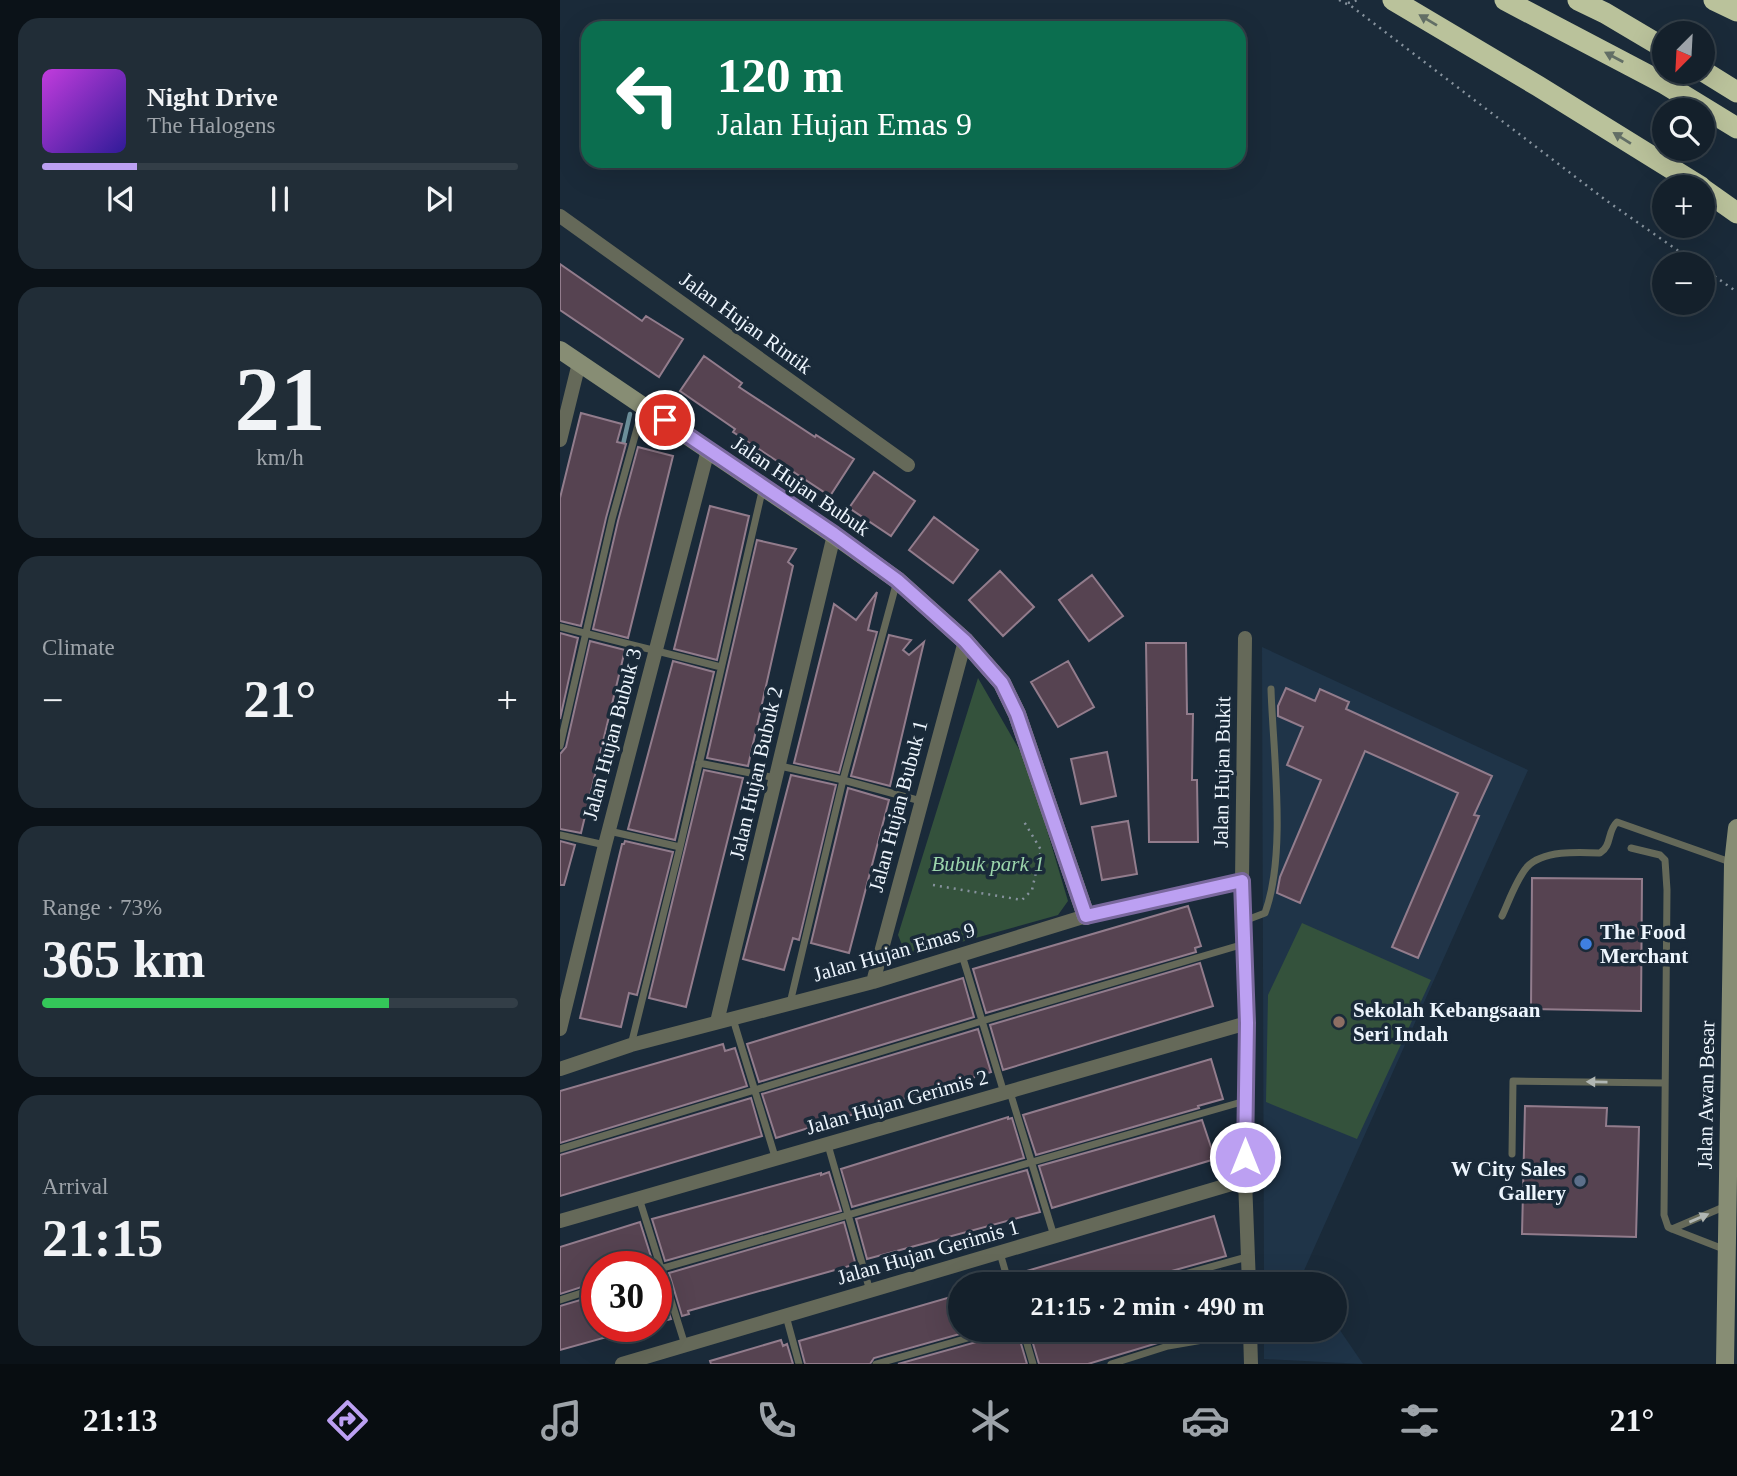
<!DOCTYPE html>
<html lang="en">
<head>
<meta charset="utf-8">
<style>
	:root { --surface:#14202b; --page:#212d37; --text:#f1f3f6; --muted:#9da3a9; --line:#333e47; --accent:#bca0f2 }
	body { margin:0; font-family:"Times New Roman",serif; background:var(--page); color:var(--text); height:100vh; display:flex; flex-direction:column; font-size:26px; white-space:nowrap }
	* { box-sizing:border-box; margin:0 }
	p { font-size:23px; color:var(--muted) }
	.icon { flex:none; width:38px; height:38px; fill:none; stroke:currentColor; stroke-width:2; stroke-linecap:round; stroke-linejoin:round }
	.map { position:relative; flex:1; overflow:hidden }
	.side { display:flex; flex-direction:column; gap:18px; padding:18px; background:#0b1218; width:560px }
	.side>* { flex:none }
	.top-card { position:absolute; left:21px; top:21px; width:665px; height:147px; border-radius:21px; box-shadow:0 7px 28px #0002,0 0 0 2px var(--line); background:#0b6e4f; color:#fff; overflow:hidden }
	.needle { width:46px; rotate:204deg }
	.fabs { position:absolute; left:1092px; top:21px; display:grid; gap:14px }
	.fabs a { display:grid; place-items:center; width:63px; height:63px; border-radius:50%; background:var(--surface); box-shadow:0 7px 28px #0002,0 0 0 2px var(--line); font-size:35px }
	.speed { position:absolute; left:21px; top:1251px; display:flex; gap:14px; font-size:35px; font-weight:700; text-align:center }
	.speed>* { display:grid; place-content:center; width:91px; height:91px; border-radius:50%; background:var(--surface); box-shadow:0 7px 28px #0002,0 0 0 2px var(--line); line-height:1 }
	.speed .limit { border:10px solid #d22; background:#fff; color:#111 }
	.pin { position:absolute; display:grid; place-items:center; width:60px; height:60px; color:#fff; margin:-30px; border:4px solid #fff; border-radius:50%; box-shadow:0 2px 7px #0007 }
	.me { position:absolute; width:77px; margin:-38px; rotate:0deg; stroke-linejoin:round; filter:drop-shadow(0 0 5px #0008) }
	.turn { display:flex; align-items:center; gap:24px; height:147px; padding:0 21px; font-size:32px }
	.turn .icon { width:91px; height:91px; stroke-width:2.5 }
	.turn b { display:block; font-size:49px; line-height:60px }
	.big { font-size:52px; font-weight:700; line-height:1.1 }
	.side .card { flex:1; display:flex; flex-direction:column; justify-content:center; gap:10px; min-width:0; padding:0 24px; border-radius:21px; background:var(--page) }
	.side .dial { align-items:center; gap:0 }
	.dial b { font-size:91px; line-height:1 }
	.song { display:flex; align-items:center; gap:21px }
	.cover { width:84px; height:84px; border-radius:10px; background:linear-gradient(135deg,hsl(290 70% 55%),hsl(250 70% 35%)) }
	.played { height:7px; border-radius:4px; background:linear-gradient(90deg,var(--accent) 20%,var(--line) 20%) }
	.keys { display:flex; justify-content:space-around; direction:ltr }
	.heat { display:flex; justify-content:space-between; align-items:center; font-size:38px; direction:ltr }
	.charge { height:10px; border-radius:5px; background:linear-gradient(90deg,#34c759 73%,var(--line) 0) }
	.trip { position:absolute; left:388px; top:1272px; width:399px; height:70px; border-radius:35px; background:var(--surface); box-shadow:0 7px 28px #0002,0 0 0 2px var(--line); font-weight:700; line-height:70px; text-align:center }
	.tab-bar { display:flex; height:112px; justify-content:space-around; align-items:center; background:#080d11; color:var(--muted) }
	.tab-bar .icon { width:49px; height:49px }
	.tab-bar .selected { color:var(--accent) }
	.tab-bar b { font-size:32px; color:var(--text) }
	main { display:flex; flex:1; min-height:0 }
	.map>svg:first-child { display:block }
	.built { fill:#1f3448 }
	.green { fill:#34523c }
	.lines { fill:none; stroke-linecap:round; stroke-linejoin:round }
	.stream { stroke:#6c8f9a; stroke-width:4.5 }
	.building { fill:#564351; stroke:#927c8c; stroke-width:2 }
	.path { stroke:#86929d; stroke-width:2.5; stroke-dasharray:2 5; stroke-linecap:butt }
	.lane { stroke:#656959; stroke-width:7 }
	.street { stroke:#656959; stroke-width:14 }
	.secondary { stroke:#878d74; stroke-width:18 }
	.highway { stroke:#bac29b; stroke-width:21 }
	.oneway { fill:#626e65 }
	.oneway2 { fill:#b0b6b3 }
	.route-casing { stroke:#7a689d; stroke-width:18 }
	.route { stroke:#bca0f2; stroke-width:12 }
	.shop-dot { fill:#3f7fe0; stroke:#1a2a39; stroke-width:2.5 }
	.education-dot { fill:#8d6e63; stroke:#1a2a39; stroke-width:2.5 }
	.service-dot { fill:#5c6f8a; stroke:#1a2a39; stroke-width:2.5 }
	.labels { text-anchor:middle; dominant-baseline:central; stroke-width:7; stroke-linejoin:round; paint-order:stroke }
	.street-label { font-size:21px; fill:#edf5fd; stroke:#1a2a39 }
	.park-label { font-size:21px; font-style:italic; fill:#9cd6ac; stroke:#1a2a39 }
	.poi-label { font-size:21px; font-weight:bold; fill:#edf5fd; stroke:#1a2a39; text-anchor:start }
</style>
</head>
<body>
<main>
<section class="side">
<div class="card">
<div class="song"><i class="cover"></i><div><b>Night Drive</b><p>The Halogens</p></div></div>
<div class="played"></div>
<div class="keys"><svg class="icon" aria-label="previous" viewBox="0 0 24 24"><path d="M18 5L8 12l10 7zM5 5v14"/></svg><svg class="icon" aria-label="pause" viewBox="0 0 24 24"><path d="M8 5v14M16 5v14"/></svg><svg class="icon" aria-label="next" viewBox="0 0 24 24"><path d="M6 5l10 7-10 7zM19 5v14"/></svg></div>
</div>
<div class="card dial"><b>21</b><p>km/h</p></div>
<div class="card"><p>Climate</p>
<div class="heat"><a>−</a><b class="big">21°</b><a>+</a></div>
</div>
<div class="card"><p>Range · 73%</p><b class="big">365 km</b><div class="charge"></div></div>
<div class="card"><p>Arrival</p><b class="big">21:15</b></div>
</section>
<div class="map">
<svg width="1177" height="1364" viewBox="0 0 1177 1364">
	<rect width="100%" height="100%" fill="#1a2a39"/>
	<path class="built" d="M 702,647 L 968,770 L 742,1275 L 749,1284 L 704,1284 Z
		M 775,1323 L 803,1364 L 704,1359 L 704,1330 L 775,1330 Z"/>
	<path class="green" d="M 418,678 L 467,763 L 508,901 L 498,915 L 347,957 L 338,935 Z
		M 742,923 L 871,980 L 797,1139 L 706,1102 L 708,995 Z"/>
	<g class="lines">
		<path class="stream" d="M 62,449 L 70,414"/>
	</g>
	<path class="building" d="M 0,264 L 82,321 L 86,316 L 123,339 L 99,377 L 0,310 Z
		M 144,356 L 182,383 L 179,387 L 255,437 L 256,435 L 294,459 L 270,496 L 173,432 L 175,429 L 120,391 Z
		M 21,413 L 62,424 L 57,442 L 66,444 L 46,518 L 21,626 L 0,621 L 0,498 Z
		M 78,447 L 113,456 L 68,638 L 33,629 L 58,521 Z
		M 314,472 L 355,501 L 331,536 L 289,508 Z
		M 150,506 L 189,516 L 157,660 L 114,649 Z
		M 374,517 L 418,550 L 393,583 L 349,550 Z
		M 197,540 L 236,549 L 228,562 L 233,566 L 188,766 L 147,758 Z
		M 440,571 L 474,607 L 443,636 L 409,600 Z
		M 532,575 L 563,616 L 529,641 L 499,600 Z
		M 317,592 L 308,630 L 317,632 L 279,773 L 234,763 L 274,604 L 296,620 Z
		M 0,633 L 18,638 L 0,719 Z
		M 329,635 L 351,640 L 343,650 L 349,655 L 364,642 L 330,786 L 291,776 Z
		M 30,641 L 65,650 L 21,833 L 0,829 L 0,754 L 6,747 Z
		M 586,643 L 626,643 L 627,714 L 633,714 L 632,780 L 637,780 L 638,842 L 589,842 Z
		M 113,661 L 154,672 L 115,840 L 68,829 Z
		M 508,661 L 534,707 L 498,727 L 471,682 Z
		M 726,688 L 755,701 L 760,689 L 789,702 L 786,709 L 932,776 L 914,815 L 919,816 L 858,958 L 832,947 L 898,793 L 805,751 L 740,903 L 717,893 L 720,877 L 761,780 L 727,765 L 743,727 L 718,716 L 718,706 Z
		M 547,752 L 556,796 L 521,804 L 511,759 Z
		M 144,770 L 183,778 L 126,1007 L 89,998 Z
		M 231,775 L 276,785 L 239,940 L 233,938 L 224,970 L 183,959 Z
		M 288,788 L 329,800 L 289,953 L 251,943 Z
		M 568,821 L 577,874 L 542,880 L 532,827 Z
		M 0,841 L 15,845 L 4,885 L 0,885 Z
		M 65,841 L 113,852 L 77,995 L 69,993 L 61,1027 L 20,1018 L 62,844 L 64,844 Z
		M 972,878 L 1082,879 L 1081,1011 L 971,1009 Z
		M 628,906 L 641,946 L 635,948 L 636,952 L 426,1013 L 413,969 Z
		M 640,963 L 653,1006 L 443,1070 L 430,1025 Z
		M 403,978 L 414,1017 L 199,1082 L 187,1044 Z
		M 418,1029 L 431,1072 L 216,1138 L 202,1094 Z
		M 163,1044 L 165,1051 L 175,1048 L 187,1086 L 0,1143 L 0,1091 Z
		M 651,1059 L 663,1099 L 638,1106 L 639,1108 L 476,1155 L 463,1115 Z
		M 191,1098 L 202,1136 L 0,1196 L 0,1155 Z
		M 965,1106 L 1047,1108 L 1046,1126 L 1079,1127 L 1076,1237 L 962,1234 Z
		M 448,1117 L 448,1119 L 452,1118 L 464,1158 L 292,1207 L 281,1169 Z
		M 642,1120 L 655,1159 L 492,1208 L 479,1166 Z
		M 467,1170 L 480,1212 L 307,1259 L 296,1219 Z
		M 269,1172 L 281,1211 L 105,1261 L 92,1219 L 261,1173 L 261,1175 Z
		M 654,1216 L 666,1256 L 586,1278 L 582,1284 L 455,1284 L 453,1275 Z
		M 80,1222 L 93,1263 L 80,1267 L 37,1267 L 37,1282 L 0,1294 L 0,1247 Z
		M 284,1222 L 295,1262 L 293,1265 L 128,1311 L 129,1314 L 122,1316 L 109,1273 Z
		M 660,1271 L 662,1284 L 609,1284 Z
		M 96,1276 L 111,1319 L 96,1323 Z
		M 401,1294 L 401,1330 L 414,1330 L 314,1358 L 310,1364 L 245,1364 L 239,1341 Z
		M 37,1295 L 37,1326 L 72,1326 L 72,1330 L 0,1350 L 0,1306 Z
		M 442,1330 L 457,1330 L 467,1364 L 338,1364 L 438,1336 Z
		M 469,1330 L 631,1330 L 631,1333 L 528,1364 L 479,1364 Z
		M 221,1340 L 223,1346 L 227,1344 L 233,1364 L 151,1364 L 150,1361 Z"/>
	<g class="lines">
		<path class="path" d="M 779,0 L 791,6 L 1047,201 L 1137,264
			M 788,3 L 798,0
			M 1143,268 L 1177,292
			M 373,885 L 462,900 L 472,890 L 481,850 L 463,820"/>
		<path class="lane" d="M 0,627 L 161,667
			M 0,746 L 52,519 L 83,407
			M 139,763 L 216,778
			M 220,766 L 283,780 L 361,801
			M 49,831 L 120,847
			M 0,835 L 45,845
			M 1071,848 L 1100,855 L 1105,860 L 1107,890 L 1104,1215 L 1108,1227 L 1112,1229 L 1166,1250
			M 942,916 C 949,901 956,880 967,867 C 983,850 1019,852 1040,853 C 1052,846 1047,831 1057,822 L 1173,863
			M 684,921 L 705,913 C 727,853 713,753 711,689
			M 402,955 L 444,1093
			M 230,1003 L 283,780 L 337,581
			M 173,1019 L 216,1160
			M 71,1045 L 120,847 L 203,487
			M 450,1092 L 494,1236
			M 268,1145 L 310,1291
			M 0,1149 L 422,1021 L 684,944
			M 952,1154 L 953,1081 L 1105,1083
			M 79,1198 L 125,1345
			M 1112,1229 L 1166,1206
			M 440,1253 L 449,1284
			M 96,1270 L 685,1101
			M 588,1284 L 687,1257
			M 0,1300 L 37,1288
			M 226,1316 L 239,1364
			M 463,1330 L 473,1364
			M 316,1364 L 436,1330
			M 551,1364 L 608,1346 L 689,1332"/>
		<path class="street" d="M 0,216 L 348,465
			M 0,440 L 19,363
			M 685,638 L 682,881 L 687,1023 L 685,1180 L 689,1284
			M 313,982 L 405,641
			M 157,1022 L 274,535
			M 0,1029 L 45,845 L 148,450
			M 0,1069 L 71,1045 L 313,982 L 526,916 L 682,881
			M 0,1221 L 687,1023
			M 690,1330 L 691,1364
			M 62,1364 L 685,1180"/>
		<path class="secondary" d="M 0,350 L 274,535 L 337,580 L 405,641 L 442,683 L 457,714 L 526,916
			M 1165,1364 L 1173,864 L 1177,828"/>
		<path class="highway" d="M 833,0 L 978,86 L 1141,187
			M 945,0 L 1105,84 L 1177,128
			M 1018,0 L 1045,13 L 1104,48
			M 1154,0 L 1177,11
			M 1143,71 L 1177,92
			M 1143,189 L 1177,213"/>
	</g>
	<defs><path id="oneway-solid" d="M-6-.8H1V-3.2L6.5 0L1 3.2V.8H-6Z" transform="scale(1.75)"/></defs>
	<g class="oneway">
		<use href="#oneway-solid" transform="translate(868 20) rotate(-149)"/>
		<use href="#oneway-solid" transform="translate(1054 57) rotate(-152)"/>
		<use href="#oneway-solid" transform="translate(1062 138) rotate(-148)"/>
	</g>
	<g class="oneway2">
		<use href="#oneway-solid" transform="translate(1037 1082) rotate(-179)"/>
		<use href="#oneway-solid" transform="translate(1139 1218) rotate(-23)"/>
	</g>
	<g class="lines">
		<defs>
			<path id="route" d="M 105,420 L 274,534 L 337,580 L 405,641 L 442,683 L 457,714 L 526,916 L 682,881 L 687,1023 L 685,1157"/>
		</defs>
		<use href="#route" class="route-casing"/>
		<use href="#route" class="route"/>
	</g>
	<circle class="shop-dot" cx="1026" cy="944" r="7"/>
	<circle class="education-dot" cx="779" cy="1022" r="7"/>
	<circle class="service-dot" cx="1020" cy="1181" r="7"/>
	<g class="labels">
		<g class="street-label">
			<text transform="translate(186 323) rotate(36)">Jalan Hujan Rintik</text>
			<text transform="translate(241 486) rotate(34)">Jalan Hujan Bubuk</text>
			<text transform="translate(52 734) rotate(-75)">Jalan Hujan Bubuk 3</text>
			<text transform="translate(662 772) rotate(-89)">Jalan Hujan Bukit</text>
			<text transform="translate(196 773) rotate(-77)">Jalan Hujan Bubuk 2</text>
			<text transform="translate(338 806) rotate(-75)">Jalan Hujan Bubuk 1</text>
			<text transform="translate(334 952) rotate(-16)">Jalan Hujan Emas 9</text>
			<text transform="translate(1146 1095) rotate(-89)">Jalan Awan Besar</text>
			<text transform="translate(337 1102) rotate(-16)">Jalan Hujan Gerimis 2</text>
			<text transform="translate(368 1252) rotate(-16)">Jalan Hujan Gerimis 1</text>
		</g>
		<g class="park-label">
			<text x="428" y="864">Bubuk park 1</text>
		</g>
		<g class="poi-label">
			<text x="1040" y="932">The Food<tspan x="1040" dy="24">Merchant</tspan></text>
			<text x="793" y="1010">Sekolah Kebangsaan<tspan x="793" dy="24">Seri Indah</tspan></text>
			<text x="1006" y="1169" text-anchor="end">W City Sales<tspan x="1006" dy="24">Gallery</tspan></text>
		</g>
	</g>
</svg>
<div class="fabs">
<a><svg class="needle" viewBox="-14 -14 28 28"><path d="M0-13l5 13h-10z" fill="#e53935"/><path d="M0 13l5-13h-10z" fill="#9da3a9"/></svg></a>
<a><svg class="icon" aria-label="search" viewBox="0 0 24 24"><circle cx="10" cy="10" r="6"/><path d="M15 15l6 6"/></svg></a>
<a>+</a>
<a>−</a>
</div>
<div class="speed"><div class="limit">30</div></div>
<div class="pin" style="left:105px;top:420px;background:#d93025"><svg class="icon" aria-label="arrive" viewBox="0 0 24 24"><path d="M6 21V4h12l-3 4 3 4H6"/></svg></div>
<svg class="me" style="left:685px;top:1157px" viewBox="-20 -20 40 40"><circle r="17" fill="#bca0f2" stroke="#fff" stroke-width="3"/><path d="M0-11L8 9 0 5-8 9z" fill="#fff"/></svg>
<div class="trip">21:15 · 2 min · 490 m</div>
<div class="top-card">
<div class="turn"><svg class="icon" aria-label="left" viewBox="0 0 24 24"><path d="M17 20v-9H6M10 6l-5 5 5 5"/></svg><div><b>120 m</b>Jalan Hujan Emas 9</div></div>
</div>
</div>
</main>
<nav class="tab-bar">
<b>21:13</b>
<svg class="icon selected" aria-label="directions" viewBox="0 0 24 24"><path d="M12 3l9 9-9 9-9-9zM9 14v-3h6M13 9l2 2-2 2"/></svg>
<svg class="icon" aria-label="music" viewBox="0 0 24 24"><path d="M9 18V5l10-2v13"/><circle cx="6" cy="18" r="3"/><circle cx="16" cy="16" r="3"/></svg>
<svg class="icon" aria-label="phone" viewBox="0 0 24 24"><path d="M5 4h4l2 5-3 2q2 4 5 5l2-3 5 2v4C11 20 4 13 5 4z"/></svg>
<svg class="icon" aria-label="climate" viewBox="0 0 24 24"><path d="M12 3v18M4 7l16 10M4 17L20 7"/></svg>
<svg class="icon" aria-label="car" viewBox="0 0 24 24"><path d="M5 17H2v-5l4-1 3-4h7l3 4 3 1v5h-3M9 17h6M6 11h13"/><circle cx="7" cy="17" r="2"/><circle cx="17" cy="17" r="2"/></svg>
<svg class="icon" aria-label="filters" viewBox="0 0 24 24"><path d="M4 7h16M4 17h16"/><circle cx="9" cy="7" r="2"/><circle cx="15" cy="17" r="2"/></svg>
<b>21°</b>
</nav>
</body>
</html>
